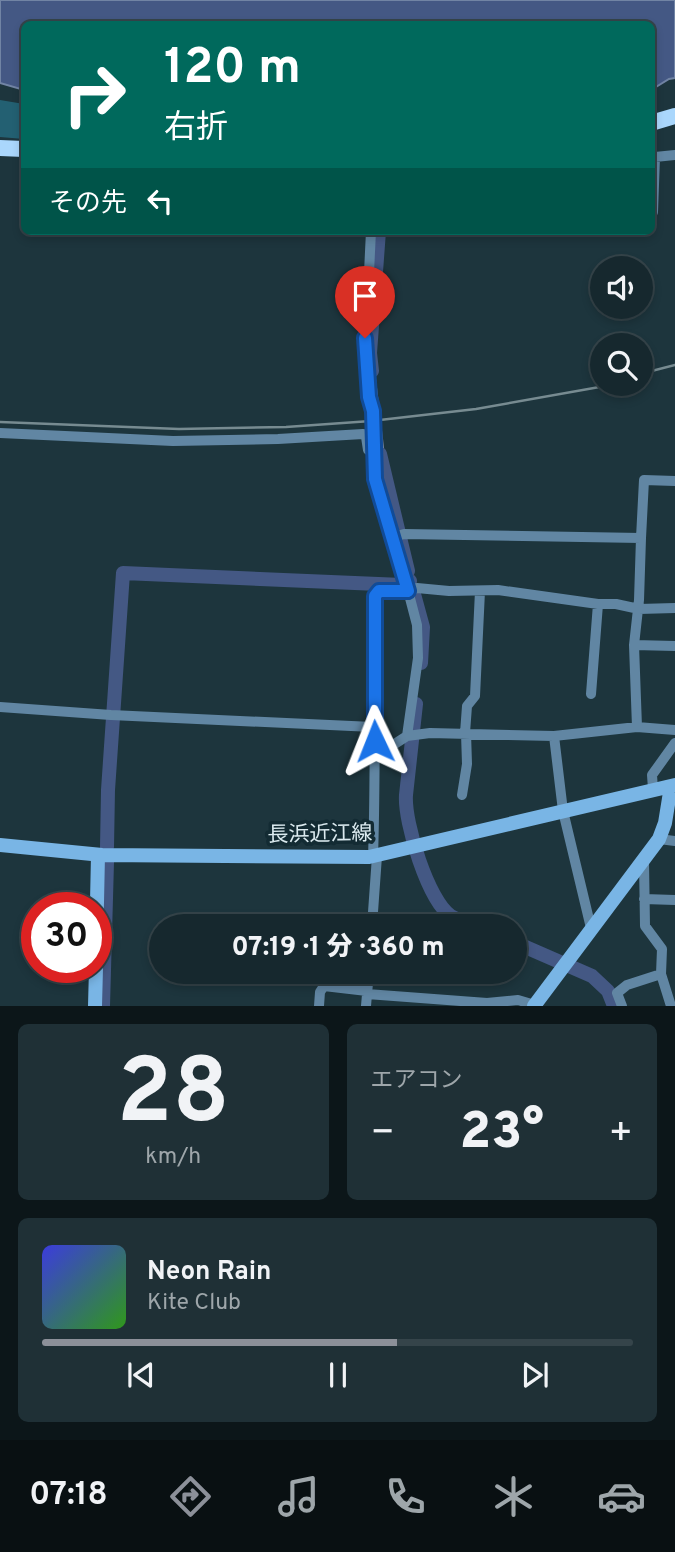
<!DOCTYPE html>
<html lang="ja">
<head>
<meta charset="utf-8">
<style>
	:root { --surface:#16282e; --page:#1f3036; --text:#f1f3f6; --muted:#9ea6aa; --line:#35444a; --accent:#8c9099 }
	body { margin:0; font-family:Overpass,"Noto Sans JP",sans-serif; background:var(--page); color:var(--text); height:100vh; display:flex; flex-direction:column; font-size:26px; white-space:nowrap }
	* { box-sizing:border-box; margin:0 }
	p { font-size:23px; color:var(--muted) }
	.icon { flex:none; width:38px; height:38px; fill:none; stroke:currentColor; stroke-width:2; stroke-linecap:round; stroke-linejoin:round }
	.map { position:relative; height:1006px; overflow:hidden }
	.details { display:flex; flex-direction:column; gap:18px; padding:18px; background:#0c1619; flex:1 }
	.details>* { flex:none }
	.guide { position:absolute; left:21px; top:21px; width:634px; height:214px; border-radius:10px; box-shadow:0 4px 10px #0003,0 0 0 2px var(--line); background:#00695c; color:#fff; overflow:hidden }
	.buttons { position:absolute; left:590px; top:256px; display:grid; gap:14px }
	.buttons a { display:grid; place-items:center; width:63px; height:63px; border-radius:50%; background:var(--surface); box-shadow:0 4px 10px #0003,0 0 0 2px var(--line); font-size:35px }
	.speed { position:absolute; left:21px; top:892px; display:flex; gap:14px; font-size:35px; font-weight:700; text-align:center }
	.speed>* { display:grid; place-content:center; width:91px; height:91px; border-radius:50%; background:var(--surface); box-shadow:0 4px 10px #0003,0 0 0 2px var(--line); line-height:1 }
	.speed .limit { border:10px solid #d22; background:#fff; color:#111 }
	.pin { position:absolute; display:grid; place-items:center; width:60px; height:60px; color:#fff; margin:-72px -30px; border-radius:50% 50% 50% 0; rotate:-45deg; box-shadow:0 0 7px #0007 }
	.pin .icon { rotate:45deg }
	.me { position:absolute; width:77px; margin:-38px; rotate:358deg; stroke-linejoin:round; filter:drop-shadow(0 0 5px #0008) }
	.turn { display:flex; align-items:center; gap:24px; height:147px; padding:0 28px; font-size:32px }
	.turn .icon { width:91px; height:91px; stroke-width:2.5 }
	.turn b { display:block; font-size:49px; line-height:60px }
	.then { display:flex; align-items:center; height:66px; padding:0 28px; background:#0003; gap:14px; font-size:26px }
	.big { font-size:52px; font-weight:800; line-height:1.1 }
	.details .card { flex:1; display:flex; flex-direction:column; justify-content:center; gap:10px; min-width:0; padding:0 24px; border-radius:10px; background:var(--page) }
	.details .dial { align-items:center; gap:0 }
	.dial b { font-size:91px; line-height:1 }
	.song { display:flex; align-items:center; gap:21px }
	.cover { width:84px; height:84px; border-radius:10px; background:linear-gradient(135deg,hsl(240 70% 55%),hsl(110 70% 35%)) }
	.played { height:7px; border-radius:4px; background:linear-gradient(90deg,var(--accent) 60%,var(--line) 60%) }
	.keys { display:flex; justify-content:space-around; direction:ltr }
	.heat { display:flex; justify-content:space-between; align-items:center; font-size:38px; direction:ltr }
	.details .tiles { flex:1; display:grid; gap:18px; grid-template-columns:1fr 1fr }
	.card:last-child { grid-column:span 2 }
	.trip { position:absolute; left:149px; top:914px; width:378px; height:70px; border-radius:35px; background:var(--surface); box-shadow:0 4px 10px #0003,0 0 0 2px var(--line); font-weight:800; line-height:70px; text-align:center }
	.tabs { display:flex; height:112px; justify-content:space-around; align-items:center; background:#091012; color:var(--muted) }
	.tabs .icon { width:49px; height:49px }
	.tabs .current { color:var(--accent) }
	.tabs b { font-size:32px; color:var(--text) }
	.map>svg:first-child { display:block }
	.green { fill:#236072 }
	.water { fill:#445884; stroke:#7184a4; stroke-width:2 }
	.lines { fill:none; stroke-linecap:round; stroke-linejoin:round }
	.river { stroke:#445884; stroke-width:14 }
	.street { stroke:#6186a3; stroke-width:10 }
	.secondary { stroke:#79b5e5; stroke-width:14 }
	.primary { stroke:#aad7fc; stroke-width:16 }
	.rail { stroke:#778b91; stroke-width:2.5 }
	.route-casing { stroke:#114b97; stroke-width:18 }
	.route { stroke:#1a73e8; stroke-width:12 }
	.labels { text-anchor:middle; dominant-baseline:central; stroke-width:7; stroke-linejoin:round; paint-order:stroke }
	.street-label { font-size:21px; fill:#dbeaef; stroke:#132b33 }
</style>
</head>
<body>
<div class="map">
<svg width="675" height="1006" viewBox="0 0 675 1006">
	<rect width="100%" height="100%" fill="#1d353d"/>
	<path class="green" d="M 0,100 L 24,104 L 24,139 L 0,137 Z"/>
	<path class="water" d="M 0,0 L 675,0 L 675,78 L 669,79 L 651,90 L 651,24 L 24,24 L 24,90 L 0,83 Z
		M 368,353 L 372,353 L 386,473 L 381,473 Z"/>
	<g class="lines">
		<path class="river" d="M 372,371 L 370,353 L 379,231
			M 380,454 L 408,571
			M 414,594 L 423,627 L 421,663
			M 416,704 L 406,795 C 404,822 428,901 451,916 C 458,920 468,923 476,926
			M 107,847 L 108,790 L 123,573 L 402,585 L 410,581
			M 514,942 L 592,976 L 608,991 L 614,1006
			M 103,1006 L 107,862"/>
		<path class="street" d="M 653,212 L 655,157 L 675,155
			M 371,231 L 365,356 L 369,397 L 373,411 L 375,479 L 394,537 L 417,625 L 418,658 L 407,736
			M 0,433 L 173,441 L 278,439 L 363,434 L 366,437 L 368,450
			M 394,537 L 404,534 L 641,538 L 644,480 L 675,481
			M 634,645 L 675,646
			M 591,694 L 598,604
			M 0,707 L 111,715 L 373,727
			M 637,727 L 634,645 L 639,600 L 641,538
			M 465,733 L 467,706 L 475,696 L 480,591
			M 554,736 L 563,811 L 591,928
			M 376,756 L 407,736 L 430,733 L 554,736 L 637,727 L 675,730
			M 653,789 L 652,775 L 675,743
			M 462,795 L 467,764 L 466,733
			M 659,839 L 675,841
			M 373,857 C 376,770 374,683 375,596 L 379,591 L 409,591 L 417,588 L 449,591 L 498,590 L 598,604 L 616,604 L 639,609 L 675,608
			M 644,861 L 645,926 L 662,949 L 661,974 L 671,1006
			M 644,899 L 675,900
			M 372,926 L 377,856
			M 367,994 L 487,1003 L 518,1000 L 535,1005
			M 319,1006 L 320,992 L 324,986 L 367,991
			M 366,1006 L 369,971
			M 622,1006 L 617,993 L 627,985 L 661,974"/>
		<path class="secondary" d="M 0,845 L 102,855 L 369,857 L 675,785
			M 96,949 L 98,855
			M 95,1006 L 96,968
			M 534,1006 L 659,839 L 665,823 L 671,786"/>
		<path class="primary" d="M 651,123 L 675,116
			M 0,148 L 24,149"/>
		<path class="rail" d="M 640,374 L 675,365
			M 0,422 L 179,429 L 286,427 L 371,421 L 476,409 L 622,383"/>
	</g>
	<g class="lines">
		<defs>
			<path id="route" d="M 365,338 L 369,397 L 373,411 L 375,479 L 408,591 L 379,591 L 375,596 L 375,741"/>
		</defs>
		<use href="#route" class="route-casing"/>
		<use href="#route" class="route"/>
	</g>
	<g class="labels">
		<g class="street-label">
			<text transform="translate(320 835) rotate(-1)">長浜近江線</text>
		</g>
	</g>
</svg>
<div class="buttons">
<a><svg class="icon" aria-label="sound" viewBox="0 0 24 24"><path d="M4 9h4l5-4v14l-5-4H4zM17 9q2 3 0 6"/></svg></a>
<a><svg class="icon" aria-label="search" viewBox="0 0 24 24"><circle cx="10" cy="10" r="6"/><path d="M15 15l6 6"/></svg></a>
</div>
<div class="speed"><div class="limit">30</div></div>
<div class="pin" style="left:365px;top:338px;background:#d93025"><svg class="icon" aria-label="arrive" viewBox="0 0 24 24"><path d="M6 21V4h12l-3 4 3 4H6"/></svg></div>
<svg class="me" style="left:375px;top:741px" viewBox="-20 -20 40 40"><path d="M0-17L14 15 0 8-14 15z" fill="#1a73e8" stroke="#fff" stroke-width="4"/></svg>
<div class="trip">07:19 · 1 分 · 360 m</div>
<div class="guide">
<div class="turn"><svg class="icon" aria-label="right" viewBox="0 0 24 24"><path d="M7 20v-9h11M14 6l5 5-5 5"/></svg><div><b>120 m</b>右折</div></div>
<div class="then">その先<svg class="icon" aria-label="left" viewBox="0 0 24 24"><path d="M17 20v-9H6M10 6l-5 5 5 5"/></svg></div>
</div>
</div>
<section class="details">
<div class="tiles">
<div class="card dial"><b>28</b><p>km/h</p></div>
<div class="card"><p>エアコン</p>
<div class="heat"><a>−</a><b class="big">23°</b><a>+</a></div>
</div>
<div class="card">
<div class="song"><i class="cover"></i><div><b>Neon Rain</b><p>Kite Club</p></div></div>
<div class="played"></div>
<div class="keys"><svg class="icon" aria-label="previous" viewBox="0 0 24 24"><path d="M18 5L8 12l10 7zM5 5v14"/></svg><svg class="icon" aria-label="pause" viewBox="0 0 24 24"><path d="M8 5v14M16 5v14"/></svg><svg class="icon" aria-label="next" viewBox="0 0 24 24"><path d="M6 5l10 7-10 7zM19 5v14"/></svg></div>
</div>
</div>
</section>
<nav class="tabs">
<b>07:18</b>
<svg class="icon current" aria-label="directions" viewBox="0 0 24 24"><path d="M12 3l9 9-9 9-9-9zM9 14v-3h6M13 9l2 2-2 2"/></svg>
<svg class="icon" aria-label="music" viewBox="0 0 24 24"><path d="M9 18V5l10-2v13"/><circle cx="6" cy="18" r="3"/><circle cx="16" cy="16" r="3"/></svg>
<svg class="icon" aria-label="phone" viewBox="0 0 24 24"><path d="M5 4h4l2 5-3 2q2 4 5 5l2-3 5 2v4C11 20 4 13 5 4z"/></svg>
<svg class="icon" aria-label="climate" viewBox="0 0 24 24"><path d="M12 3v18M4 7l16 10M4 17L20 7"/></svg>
<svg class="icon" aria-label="car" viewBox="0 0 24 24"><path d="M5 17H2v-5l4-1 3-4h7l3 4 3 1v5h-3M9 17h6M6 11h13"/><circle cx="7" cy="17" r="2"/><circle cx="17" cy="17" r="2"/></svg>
</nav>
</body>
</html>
